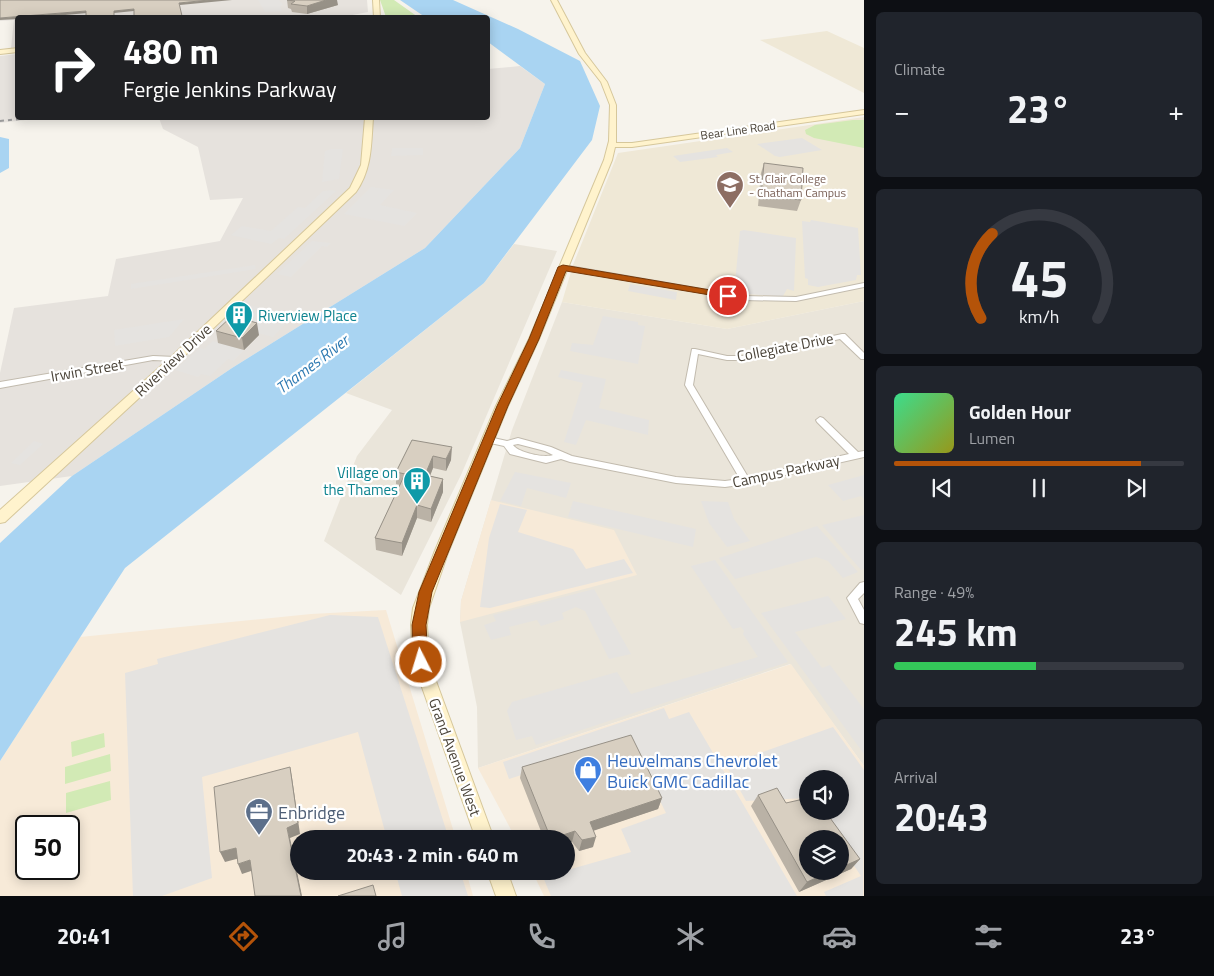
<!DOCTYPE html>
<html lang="en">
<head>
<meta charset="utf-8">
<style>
	:root { --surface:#171b24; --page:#20242c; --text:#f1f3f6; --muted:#9ea1a6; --line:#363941; --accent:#b45309 }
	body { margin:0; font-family:"Titillium Web",sans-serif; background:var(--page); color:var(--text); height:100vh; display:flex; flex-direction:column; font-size:19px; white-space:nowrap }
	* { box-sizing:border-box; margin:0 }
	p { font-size:16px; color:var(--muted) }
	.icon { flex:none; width:28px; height:28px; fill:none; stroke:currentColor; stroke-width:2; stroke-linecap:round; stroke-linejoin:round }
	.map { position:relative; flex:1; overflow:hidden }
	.side { display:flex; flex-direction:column; gap:12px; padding:12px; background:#0d0f14; width:350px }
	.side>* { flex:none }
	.banner { position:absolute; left:15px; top:15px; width:475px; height:105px; border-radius:5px; box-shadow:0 2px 12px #0003; background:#202124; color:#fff; overflow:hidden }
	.tools { position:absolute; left:799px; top:770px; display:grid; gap:10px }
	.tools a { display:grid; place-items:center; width:50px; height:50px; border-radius:50%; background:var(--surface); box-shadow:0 2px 12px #0003; font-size:25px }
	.speed { position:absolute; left:15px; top:815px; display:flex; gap:10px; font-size:25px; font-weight:700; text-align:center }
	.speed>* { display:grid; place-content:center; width:65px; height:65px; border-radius:50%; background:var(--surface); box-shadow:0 2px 12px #0003; line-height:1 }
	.speed .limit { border:2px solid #111; border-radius:8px; background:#fff; color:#111 }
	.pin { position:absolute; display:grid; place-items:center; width:42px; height:42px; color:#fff; margin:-21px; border:2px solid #fff; border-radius:50%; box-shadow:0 1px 5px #0007 }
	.me { position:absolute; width:55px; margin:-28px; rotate:355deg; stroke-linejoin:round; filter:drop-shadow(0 0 4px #0008) }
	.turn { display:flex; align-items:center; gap:18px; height:105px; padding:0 25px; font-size:22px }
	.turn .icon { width:65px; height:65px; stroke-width:2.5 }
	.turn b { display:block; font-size:35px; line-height:42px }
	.big { font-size:38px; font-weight:700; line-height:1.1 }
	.side .widget { flex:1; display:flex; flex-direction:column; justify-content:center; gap:8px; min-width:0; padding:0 18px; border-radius:8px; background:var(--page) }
	.side .dial { align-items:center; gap:0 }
	.dial svg { height:130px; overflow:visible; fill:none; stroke:var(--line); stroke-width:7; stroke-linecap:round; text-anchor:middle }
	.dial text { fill:var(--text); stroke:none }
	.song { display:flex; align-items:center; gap:15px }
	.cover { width:60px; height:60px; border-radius:8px; background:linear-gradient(135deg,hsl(150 70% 55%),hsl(60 70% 35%)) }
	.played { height:5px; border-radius:2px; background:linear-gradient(90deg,var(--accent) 85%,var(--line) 85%) }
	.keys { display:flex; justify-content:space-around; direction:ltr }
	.heat { display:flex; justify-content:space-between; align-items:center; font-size:28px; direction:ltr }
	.charge { height:8px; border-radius:4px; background:linear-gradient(90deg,#34c759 49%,var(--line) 0) }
	.trip { position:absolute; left:290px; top:830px; width:285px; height:50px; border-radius:25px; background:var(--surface); box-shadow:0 2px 12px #0003; font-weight:700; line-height:50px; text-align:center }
	.tabs { display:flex; height:80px; justify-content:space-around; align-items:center; background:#090b0e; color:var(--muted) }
	.tabs .icon { width:35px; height:35px }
	.tabs .active { color:var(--accent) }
	.tabs b { font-size:22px; color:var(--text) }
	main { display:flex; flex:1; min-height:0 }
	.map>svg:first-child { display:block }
	.residential { fill:#eae5da }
	.commercial { fill:#f7ead8; fill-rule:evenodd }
	.industrial { fill:#e6e2dd }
	.education { fill:#efe8d6 }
	.green { fill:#d2eab5 }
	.parking { fill:#e5e3e0 }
	.water { fill:#a9d4f2 }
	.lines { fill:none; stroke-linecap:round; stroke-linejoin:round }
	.street-casing { stroke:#c2bbae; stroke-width:2 }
	.secondary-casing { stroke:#d6c79b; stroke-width:2 }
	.street { fill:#fff; fill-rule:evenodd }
	.secondary { fill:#fff3cd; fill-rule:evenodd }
	.rail { stroke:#9a9a9a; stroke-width:2; stroke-dasharray:4 4; stroke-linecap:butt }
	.wall { fill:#bab2a6 }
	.shaded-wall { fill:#979187 }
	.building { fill:#d8cfc1; stroke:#979187 }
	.route { fill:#b45309; stroke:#753606 }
	.labels { text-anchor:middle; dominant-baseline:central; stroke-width:4.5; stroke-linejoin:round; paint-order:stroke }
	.far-street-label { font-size:12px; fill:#4b4439; stroke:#fff }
	.far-education-label { font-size:12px; fill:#785e54; stroke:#fff; text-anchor:start }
	.culture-label { font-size:15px; fill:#0d838f; stroke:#fff; text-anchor:start }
	.street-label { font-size:15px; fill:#4b4439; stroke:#fff }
	.water-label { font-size:16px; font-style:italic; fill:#2e7ab2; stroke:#fff }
	.near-shop-label { font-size:18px; fill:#366cbe; stroke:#fff; text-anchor:start }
	.near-service-label { font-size:18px; fill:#4e5e75; stroke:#fff; text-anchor:start }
</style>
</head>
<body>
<main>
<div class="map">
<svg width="864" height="896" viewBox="0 0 864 896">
	<rect width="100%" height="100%" fill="#f6f3ec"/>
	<path class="residential" d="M 514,244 L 557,251 L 461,475 L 401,595 L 324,541 L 357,456 L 392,410 L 346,393 L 484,283 Z
		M 864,301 L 864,766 L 790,664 L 478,768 L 477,707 L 460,622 L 461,601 L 512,430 L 562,302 L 727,329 Z"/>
	<path class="commercial" d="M 491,500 L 614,530 L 637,575 L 460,622 L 461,601 Z
		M 386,610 L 456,839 L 299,839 L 299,871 L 466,871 L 473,896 L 0,896 L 0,761 L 80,637 L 311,614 ZM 26,826 L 69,826 L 69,869 L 26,869 Z
		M 791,664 L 864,766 L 864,896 L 544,896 L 532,871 L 566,871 L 566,839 L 516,839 L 478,768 ZM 808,779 L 840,779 L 840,811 L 808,811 ZM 808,839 L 840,839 L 840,871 L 808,871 Z"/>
	<path class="industrial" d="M 0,0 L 367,0 L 368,12 L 337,18 L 18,18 L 17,47 L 11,48 L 14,20 L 0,21 Z
		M 17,54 L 18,118 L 42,118 L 0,123 L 0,56 Z
		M 520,66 L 545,84 L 520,148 L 425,248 L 232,368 L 72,476 L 0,486 L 0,373 L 14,308 L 108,296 L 116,259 L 220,241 L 243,198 L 210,200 L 198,147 L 163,129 L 159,118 L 488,118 L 488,69 Z"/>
	<path class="education" d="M 827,31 L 864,48 L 864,93 L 760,40 Z
		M 864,117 L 864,301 L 727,329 L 562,302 L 573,265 L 618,153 Z"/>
	<path class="green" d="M 380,0 L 394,0 L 418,17 L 386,17 Z
		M 853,120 L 864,120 L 864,148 L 814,138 L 806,134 L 805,130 L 815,125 Z
		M 104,733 L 105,747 L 72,757 L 71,742 Z
		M 110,754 L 111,771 L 65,784 L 65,767 Z
		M 110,781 L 111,800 L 66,813 L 66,793 Z"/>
	<path class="parking" d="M 258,0 L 279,0 L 283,5 L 280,6 L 282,11 L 265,12 Z
		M 802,138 L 822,150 L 780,157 L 775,156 L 757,144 Z
		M 392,148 L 423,148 L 423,155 L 391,156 Z
		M 727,148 L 733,152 L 716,155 L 718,157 L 680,162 L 673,156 Z
		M 331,149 L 343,149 L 339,179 L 322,182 L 325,151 Z
		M 371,187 L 394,190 L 380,205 L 417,213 L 404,226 L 344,214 Z
		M 331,190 L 336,191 L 284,239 L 279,238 L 271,244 L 231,235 L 242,226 L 271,231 L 298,207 L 305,208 L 323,191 Z
		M 811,220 L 858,228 L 861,275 L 857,275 L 856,280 L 818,287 L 808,285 L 808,279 L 805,278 L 802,221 L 810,222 Z
		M 744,230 L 796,238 L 794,291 L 787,289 L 783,296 L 775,296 L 734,293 L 740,231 Z
		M 312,241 L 331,243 L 327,247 L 322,246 L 291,277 L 277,274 Z
		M 255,265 L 256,269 L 131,289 L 131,284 Z
		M 630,284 L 677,292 L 676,300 L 628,291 Z
		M 249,305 L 293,316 L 273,337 L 228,325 Z
		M 603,316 L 638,322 L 638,325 L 645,326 L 638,364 L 570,351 L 572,343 L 593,345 Z
		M 184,319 L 169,337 L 115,346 L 114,330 Z
		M 213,341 L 244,350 L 233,361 L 228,359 L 210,376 L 201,374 L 198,377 L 175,370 L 200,348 L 204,349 Z
		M 561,370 L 606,379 L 599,408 L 649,420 L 648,435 L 586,420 L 576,445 L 564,442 L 583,383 L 558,377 Z
		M 34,441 L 43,444 L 20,465 L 11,463 Z
		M 515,472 L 571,483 L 566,498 L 527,488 L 521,506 L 500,501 Z
		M 864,475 L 864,499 L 861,496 L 843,501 L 828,485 Z
		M 573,501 L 696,529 L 693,547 L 568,517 Z
		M 701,501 L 728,502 L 734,519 L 750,541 L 727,547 L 709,523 Z
		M 500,504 L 527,510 L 518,532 L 573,549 L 586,569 L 624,559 L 633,573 L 490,608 L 480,607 L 489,538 Z
		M 864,515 L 864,569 L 861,570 L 822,525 Z
		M 817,526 L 858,572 L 843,578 L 828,561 L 816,557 L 735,579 L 719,558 Z
		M 715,560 L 788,662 L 536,745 L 532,736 L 516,740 L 507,711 L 512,702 L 617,672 L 631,694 L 758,657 L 743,634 L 744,631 L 741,627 L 733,629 L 691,566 Z
		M 594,589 L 631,654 L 609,659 L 585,611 L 576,607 L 562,613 L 564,619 L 541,626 L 537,620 L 509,627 L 511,635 L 491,640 L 484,625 L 496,621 L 493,615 Z
		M 828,596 L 846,619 L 795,632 L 822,668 L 830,665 L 864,709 L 864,754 L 761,613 Z
		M 330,615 L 378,617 L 449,839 L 387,839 L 358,732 L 202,777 L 212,878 L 162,896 L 133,896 L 125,673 L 158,664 L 157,659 Z
		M 664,708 L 669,719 L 689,712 L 797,896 L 551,896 L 543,877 L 631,852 L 621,829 L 666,813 L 630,740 L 509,779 L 503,762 Z
		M 833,727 L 864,770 L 863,896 L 826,896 L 824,892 L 861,876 L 840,845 L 840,839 L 817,811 L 840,811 L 840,779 L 808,779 L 807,798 L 746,801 L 726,765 Z
		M 395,871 L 460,871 L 468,896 L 402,896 Z"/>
	<path class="water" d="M 400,0 L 453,0 L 518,29 L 580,61 L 600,106 L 592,140 L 484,283 L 125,568 L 0,761 L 0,543 L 72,476 L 232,368 L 425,248 L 520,148 L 545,84 L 488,42 L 488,18 L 425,17 Z
		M 0,137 L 9,139 L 9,168 L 0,173 Z"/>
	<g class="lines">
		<defs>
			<path id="street" d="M 563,265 L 743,296 L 796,297 L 864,283 L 864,287 L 796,301 L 743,300 L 561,268 L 560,267 Z
				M 842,334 L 845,334 L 864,353 L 864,359 L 861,359 L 840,339 L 742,360 L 727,360 L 698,354 L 693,385 L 748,477 L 849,454 L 817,422 L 816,420 L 820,417 L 823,418 L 858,452 L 864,451 L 864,457 L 746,484 L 725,487 L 676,483 L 570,462 L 561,459 L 546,463 L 510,454 L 504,446 L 486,442 L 485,440 L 489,437 L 507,441 L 518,438 L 551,447 L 572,456 L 676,477 L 725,481 L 740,479 L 685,385 L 692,349 L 695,349 L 727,356 L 742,356 ZM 518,444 L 545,451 L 553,455 C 544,458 519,453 513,445 Z
				M 153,356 L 175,357 L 179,359 L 175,361 L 153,360 L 0,388 L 0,382 Z
				M 864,582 L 864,593 L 858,599 L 864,610 L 864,624 L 860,623 L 847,598 L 860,583 Z"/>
			<path id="secondary" d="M 373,0 L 379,0 L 380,18 L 374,18 Z
				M 551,0 L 557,0 L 585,53 L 607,82 L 616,105 L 616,143 L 632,143 L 864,110 L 864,114 L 632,147 L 615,147 L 612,160 L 539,339 L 508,406 L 448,553 L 429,608 L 427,625 L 429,662 L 494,839 L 476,839 L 413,662 L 411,625 L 413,608 L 434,553 L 496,406 L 529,339 L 604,160 L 609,141 L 610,105 L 601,82 L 579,54 Z
				M 18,48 L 18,52 L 0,54 L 0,50 Z
				M 365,118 L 373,118 C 371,145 372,169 356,192 L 179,361 L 5,522 L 0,523 L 0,510 L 171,357 L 350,188 L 361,165 Z
				M 487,871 L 507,871 L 516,896 L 496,896 Z"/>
		</defs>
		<use href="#street" class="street-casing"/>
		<use href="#secondary" class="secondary-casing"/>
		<use href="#street" class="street"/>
		<use href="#secondary" class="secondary"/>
		<path class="rail" d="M 0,121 L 30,118"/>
	</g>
	<path class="wall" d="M 287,0 L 338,5 L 307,14 L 292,12 L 291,9 L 288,8 Z
		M 764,163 L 801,200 L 797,211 L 758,206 L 761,173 Z
		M 216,331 L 259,335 L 244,350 L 218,343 Z
		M 412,440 L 451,460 L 446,471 L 433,468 L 430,476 L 443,479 L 443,492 L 431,522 L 417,518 L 402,556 L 376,550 L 375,538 L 400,485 L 396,484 L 396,472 Z
		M 522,767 L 662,798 L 658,809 L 594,830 L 593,847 L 579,851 L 572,842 L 566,839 L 544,839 L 520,778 Z
		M 758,795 L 786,803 L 860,859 L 851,869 L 799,892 L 751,806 Z"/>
	<path class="shaded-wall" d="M 209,0 L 232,0 L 180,5 L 179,3 Z
		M 326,0 L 337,0 L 338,5 L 307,14 L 307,6 Z
		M 134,9 L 134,11 L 114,13 L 114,18 L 114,11 Z
		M 86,11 L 87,13 L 33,18 L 18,18 L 18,19 L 0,20 L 0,18 Z
		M 257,323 L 259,335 L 244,350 L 242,338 Z
		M 452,447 L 451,460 L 446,471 L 446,459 Z
		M 433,456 L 433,468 L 425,488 L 425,475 Z
		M 443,479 L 443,492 L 431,522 L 431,509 Z
		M 417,505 L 417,518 L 402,556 L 402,543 Z
		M 290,767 L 292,778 L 300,834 L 290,838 L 302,896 L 301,896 L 287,828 Z
		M 662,798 L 658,809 L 587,833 L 590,822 Z
		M 575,831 L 572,842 L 566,844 L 566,839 L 553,839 Z
		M 596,837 L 593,847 L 579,851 L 582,840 Z
		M 236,848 L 240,858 L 225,862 L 220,852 Z
		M 860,859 L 851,869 L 799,892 L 807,882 L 832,871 L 840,871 L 840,868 Z
		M 250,860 L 254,870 L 242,874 L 238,864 Z"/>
	<path class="building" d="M 0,0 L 209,0 L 179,3 L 182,16 L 165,18 L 134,18 L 134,9 L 114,11 L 114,18 L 86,18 L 86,11 L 0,18 Z
		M 287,0 L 326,0 L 307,6 L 291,4 L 295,1 Z
		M 764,163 L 803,168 L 801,200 L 761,195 Z
		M 232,316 L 257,323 L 242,338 L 216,331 Z
		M 412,440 L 452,447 L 446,459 L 433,456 L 425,475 L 443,479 L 431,509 L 417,505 L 402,543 L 375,538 L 405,474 L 396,472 Z
		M 631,735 L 662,798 L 590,822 L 596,837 L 582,840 L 575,831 L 551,839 L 522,767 Z
		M 290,767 L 298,823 L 287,828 L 301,896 L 255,896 L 250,860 L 238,864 L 236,848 L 220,852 L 214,787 Z
		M 777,788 L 786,803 L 808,798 L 808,811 L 825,811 L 860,859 L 840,868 L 840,839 L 808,839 L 808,871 L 832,871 L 807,882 L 758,795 Z
		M 373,885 L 376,896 L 338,896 Z"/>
	<path class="route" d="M 563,265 L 728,293 L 732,296 L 728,298 L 566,271 L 539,339 L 508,406 L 432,592 L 426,625 L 428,662 L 426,666 L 421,668 L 416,666 L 413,662 L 412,625 L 419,592 L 497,406 L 529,339 L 558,267 Z"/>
	<defs>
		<symbol id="university-pin" viewBox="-11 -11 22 30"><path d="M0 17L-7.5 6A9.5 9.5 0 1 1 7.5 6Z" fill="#8d6e63" stroke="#fff"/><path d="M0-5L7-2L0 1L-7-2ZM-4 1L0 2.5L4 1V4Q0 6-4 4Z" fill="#fff"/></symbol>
		<symbol id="building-pin" viewBox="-11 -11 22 30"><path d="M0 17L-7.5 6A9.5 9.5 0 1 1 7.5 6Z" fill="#0f9aa8" stroke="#fff"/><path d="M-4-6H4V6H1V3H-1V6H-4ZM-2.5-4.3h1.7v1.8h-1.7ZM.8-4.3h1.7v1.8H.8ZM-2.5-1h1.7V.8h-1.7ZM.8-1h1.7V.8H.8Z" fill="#fff"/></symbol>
		<symbol id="shop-pin" viewBox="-11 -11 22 30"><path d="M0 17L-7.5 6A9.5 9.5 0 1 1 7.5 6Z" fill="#3f7fe0" stroke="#fff"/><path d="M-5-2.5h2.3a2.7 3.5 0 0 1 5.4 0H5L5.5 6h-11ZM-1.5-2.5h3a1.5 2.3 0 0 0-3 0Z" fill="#fff"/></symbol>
		<symbol id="office-pin" viewBox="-11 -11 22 30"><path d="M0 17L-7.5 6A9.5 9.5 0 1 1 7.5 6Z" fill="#5c6f8a" stroke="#fff"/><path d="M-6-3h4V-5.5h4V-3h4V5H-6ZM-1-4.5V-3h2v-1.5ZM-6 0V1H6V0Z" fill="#fff"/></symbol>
	</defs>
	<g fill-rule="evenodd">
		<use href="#university-pin" x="714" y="169" width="32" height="43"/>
		<use href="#building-pin" x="223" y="299" width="32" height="43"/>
		<use href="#building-pin" x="401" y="465" width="32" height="43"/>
		<use href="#shop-pin" x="572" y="754" width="32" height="43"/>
		<use href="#office-pin" x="243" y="796" width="32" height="43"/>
	</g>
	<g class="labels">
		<g class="far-street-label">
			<text transform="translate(738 130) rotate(-8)">Bear Line Road</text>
		</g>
		<g class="far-education-label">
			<text x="749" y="178">St. Clair College<tspan x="749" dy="14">- Chatham Campus</tspan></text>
		</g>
		<g class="culture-label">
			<text x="258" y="315">Riverview Place</text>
			<text x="398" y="472" text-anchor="end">Village on<tspan x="398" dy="17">the Thames</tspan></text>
		</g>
		<g class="street-label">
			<text transform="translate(785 347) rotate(-11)">Collegiate Drive</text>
			<text transform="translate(173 360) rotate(-43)">Riverview Drive</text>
			<text transform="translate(87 370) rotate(-10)">Irwin Street</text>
			<text transform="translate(786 471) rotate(-12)">Campus Parkway</text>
			<text transform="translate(455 757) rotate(70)">Grand Avenue West</text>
		</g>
		<g class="water-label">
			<text transform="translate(312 364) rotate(-37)">Thames River</text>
		</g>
		<g class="near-shop-label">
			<text x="607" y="760">Heuvelmans Chevrolet<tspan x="607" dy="21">Buick GMC Cadillac</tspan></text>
		</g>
		<g class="near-service-label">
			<text x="278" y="812">Enbridge</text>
		</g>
	</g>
</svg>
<div class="tools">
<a><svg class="icon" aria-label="sound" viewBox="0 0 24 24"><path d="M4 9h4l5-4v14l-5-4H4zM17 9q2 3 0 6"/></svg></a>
<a><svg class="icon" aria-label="layers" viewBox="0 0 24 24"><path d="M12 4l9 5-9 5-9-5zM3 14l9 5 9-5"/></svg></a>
</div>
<div class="speed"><div class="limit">50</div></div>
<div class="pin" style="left:728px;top:296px;background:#d93025"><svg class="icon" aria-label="arrive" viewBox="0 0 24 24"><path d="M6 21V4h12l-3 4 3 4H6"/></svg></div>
<svg class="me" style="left:421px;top:662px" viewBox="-20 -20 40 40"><circle r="17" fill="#b45309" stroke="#fff" stroke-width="3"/><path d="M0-11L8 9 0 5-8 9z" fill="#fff"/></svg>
<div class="trip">20:43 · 2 min · 640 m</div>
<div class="banner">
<div class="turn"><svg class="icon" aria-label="right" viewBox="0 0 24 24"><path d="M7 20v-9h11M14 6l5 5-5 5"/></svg><div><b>480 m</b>Fergie Jenkins Parkway</div></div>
</div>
</div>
<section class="side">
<div class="widget"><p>Climate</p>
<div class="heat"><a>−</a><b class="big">23°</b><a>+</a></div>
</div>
<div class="widget dial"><svg viewBox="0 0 100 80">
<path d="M14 69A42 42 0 1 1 86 69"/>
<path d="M14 69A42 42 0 0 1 21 17" stroke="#b45309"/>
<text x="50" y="56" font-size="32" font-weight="700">45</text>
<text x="50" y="72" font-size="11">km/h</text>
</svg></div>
<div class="widget">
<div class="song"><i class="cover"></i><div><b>Golden Hour</b><p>Lumen</p></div></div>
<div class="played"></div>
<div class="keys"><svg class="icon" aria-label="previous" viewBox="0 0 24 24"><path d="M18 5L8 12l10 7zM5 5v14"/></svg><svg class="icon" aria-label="pause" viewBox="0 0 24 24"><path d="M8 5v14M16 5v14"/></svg><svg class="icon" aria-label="next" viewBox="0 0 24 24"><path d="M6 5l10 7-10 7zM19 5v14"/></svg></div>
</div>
<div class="widget"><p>Range · 49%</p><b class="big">245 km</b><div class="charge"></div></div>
<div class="widget"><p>Arrival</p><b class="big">20:43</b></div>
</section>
</main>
<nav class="tabs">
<b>20:41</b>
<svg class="icon active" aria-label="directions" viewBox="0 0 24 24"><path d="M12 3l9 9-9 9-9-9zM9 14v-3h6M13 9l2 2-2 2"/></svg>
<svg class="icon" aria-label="music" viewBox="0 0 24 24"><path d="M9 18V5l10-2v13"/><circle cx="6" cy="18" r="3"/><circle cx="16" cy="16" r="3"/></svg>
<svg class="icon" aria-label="phone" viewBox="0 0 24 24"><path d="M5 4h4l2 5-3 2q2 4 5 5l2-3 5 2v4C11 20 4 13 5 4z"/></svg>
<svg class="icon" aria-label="climate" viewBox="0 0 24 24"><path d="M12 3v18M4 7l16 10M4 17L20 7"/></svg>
<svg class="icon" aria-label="car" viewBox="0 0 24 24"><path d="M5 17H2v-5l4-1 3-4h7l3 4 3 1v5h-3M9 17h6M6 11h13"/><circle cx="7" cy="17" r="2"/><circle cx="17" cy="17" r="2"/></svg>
<svg class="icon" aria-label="filters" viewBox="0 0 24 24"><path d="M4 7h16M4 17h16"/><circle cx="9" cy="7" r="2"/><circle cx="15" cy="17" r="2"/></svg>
<b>23°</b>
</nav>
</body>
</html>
